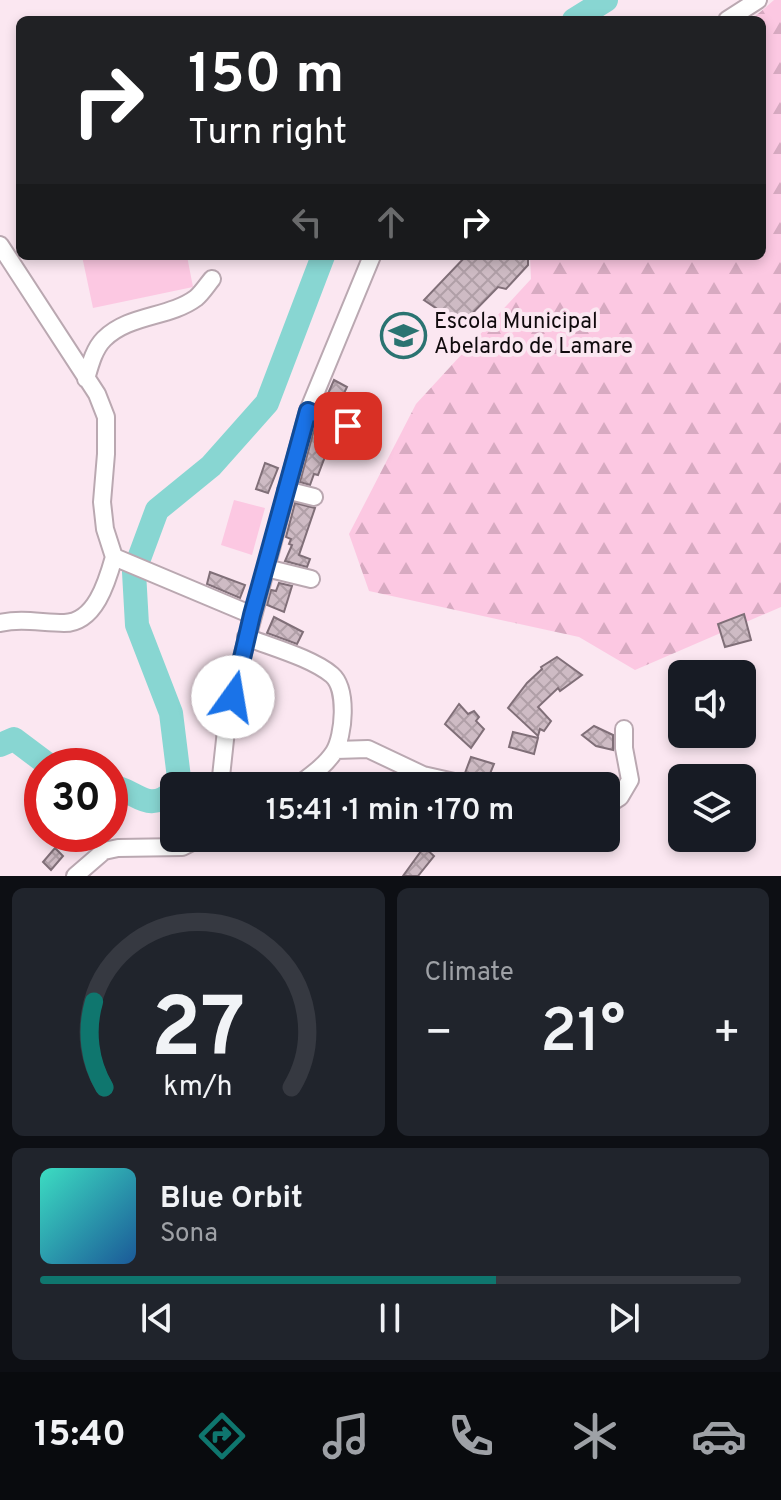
<!DOCTYPE html>
<html lang="en">
<head>
<meta charset="utf-8">
<style>
	:root { --surface:#171b24; --page:#20242c; --text:#f1f3f6; --muted:#9ea1a6; --line:#363941; --accent:#0f766e }
	body { margin:0; font-family:Overpass,sans-serif; background:var(--page); color:var(--text); height:100vh; display:flex; flex-direction:column; font-size:30px; white-space:nowrap }
	* { box-sizing:border-box; margin:0 }
	p { font-size:26px; color:var(--muted) }
	.icon { flex:none; width:44px; height:44px; fill:none; stroke:currentColor; stroke-width:2; stroke-linecap:round; stroke-linejoin:round }
	.map { position:relative; height:876px; overflow:hidden }
	.panel { display:flex; flex-direction:column; gap:12px; padding:12px; background:#0d0f14; flex:1 }
	.panel>* { flex:none }
	.banner { position:absolute; left:16px; top:16px; width:750px; height:244px; border-radius:12px; box-shadow:0 4px 12px #0003; background:#202124; color:#fff; overflow:hidden }
	.buttons { position:absolute; left:668px; top:660px; display:grid; gap:16px }
	.buttons a { display:grid; place-items:center; width:88px; height:88px; border-radius:12px; background:var(--surface); box-shadow:0 4px 12px #0003; font-size:40px }
	.speed { position:absolute; left:24px; top:748px; display:flex; gap:16px; font-size:40px; font-weight:700; text-align:center }
	.speed>* { display:grid; place-content:center; width:104px; height:104px; border-radius:50%; background:var(--surface); box-shadow:0 4px 12px #0003; line-height:1 }
	.speed .limit { border:12px solid #d22; background:#fff; color:#111 }
	.pin { position:absolute; display:grid; place-items:center; width:68px; height:68px; color:#fff; margin:-34px; border-radius:16px; box-shadow:0 4px 12px #0006 }
	.me { position:absolute; width:88px; margin:-44px; rotate:13deg; stroke-linejoin:round; filter:drop-shadow(0 0 6px #0008) }
	.turn { display:flex; align-items:center; gap:28px; height:168px; padding:0 40px; font-size:36px }
	.turn .icon { width:104px; height:104px; stroke-width:2.5 }
	.turn b { display:block; font-size:56px; line-height:68px }
	.lanes { display:flex; align-items:center; height:76px; padding:0 40px; background:#0003; justify-content:center; gap:40px; direction:ltr }
	.lanes .off { opacity:.35 }
	.big { font-size:60px; font-weight:600; line-height:1.1 }
	.panel .card { flex:1; display:flex; flex-direction:column; justify-content:center; gap:12px; min-width:0; padding:0 28px; border-radius:12px; background:var(--page) }
	.panel .dial { align-items:center; gap:0 }
	.dial svg { height:208px; overflow:visible; fill:none; stroke:var(--line); stroke-width:7; stroke-linecap:round; text-anchor:middle }
	.dial text { fill:var(--text); stroke:none }
	.song { display:flex; align-items:center; gap:24px }
	.cover { width:96px; height:96px; border-radius:12px; background:linear-gradient(135deg,hsl(170 70% 55%),hsl(210 70% 35%)) }
	.played { height:8px; border-radius:4px; background:linear-gradient(90deg,var(--accent) 65%,var(--line) 65%) }
	.keys { display:flex; justify-content:space-around; direction:ltr }
	.heat { display:flex; justify-content:space-between; align-items:center; font-size:44px; direction:ltr }
	.panel .tiles { flex:1; display:grid; gap:12px; grid-template-columns:1fr 1fr }
	.card:last-child { grid-column:span 2 }
	.trip { position:absolute; left:160px; top:772px; width:460px; height:80px; border-radius:12px; background:var(--surface); box-shadow:0 4px 12px #0003; font-weight:600; line-height:80px; text-align:center }
	.tab-bar { display:flex; height:128px; justify-content:space-around; align-items:center; background:#090b0e; color:var(--muted) }
	.tab-bar .icon { width:56px; height:56px }
	.tab-bar .active { color:var(--accent) }
	.tab-bar b { font-size:36px; color:var(--text) }
	.map>svg:first-child { display:block }
	.green { fill:#fcc8e2 }
	.forest { fill:url(#forest-firs) }
	.lines { fill:none; stroke-linecap:round; stroke-linejoin:round }
	.river { stroke:#88d6d2; stroke-width:24 }
	.building { fill:url(#building-cross-hatch); stroke:#806f78; stroke-width:2 }
	.minor-casing { stroke:#baa8b1; stroke-width:20 }
	.minor { stroke:#fff; stroke-width:16 }
	.route-casing { stroke:#114b97; stroke-width:20 }
	.route { stroke:#1a73e8; stroke-width:14 }
	.labels { text-anchor:middle; dominant-baseline:central; stroke-width:8; stroke-linejoin:round; paint-order:stroke }
	.poi-label { font-size:22px; fill:#100a0d; stroke:#fbe7f1; text-anchor:start }
</style>
</head>
<body>
<div class="map">
<svg width="781" height="876" viewBox="0 0 781 876">
	<defs>
		<pattern id="forest-firs" width="22" height="20" patternUnits="userSpaceOnUse" patternTransform="scale(2)"><rect width="22" height="20" fill="#fcc8e2"/><path d="M5 1l3.5 6h-7zM16 11l3.5 6h-7z" fill="#d7aac1"/></pattern>
		<pattern id="building-cross-hatch" width="8" height="8" patternUnits="userSpaceOnUse" patternTransform="scale(2)"><rect width="8" height="8" fill="#cebbc4"/><path d="M0 0l8 8M0 8l8-8" fill="none" stroke="#b09fa7"/></pattern>
	</defs>
	<rect width="100%" height="100%" fill="#fbe7f1"/>
	<path class="green" d="M 82,256 L 187,256 L 193,287 L 93,308 Z
		M 234,500 L 265,508 L 252,555 L 221,545 Z"/>
	<path class="forest" d="M 774,0 L 781,0 L 781,607 L 635,670 L 579,637 L 369,591 L 349,534 L 416,404 L 531,279 L 530,256 L 762,256 L 762,20 L 751,20 Z"/>
	<g class="lines">
		<path class="river" d="M 574,20 L 606,0
			M 0,745 L 14,739 L 50,766
			M 110,786 C 138,790 146,815 174,791
			M 180,786 L 171,713 L 137,625 L 134,572 L 157,510 L 211,466 L 267,403 L 323,256"/>
	</g>
	<path class="building" d="M 466,256 L 528,256 L 528,265 L 506,289 L 498,287 L 461,325 L 424,300 Z
		M 334,380 L 347,387 L 336,410 L 323,405 Z
		M 315,426 L 334,433 L 318,475 L 314,474 L 310,485 L 300,482 Z
		M 265,463 L 278,468 L 268,493 L 256,489 Z
		M 295,503 L 315,508 L 299,555 L 310,559 L 307,567 L 285,561 L 292,545 L 289,544 L 291,539 L 286,537 Z
		M 210,572 L 245,585 L 240,598 L 207,584 Z
		M 279,583 L 292,586 L 284,612 L 267,605 L 271,590 L 276,591 Z
		M 744,614 L 751,640 L 725,647 L 718,624 Z
		M 274,617 L 303,632 L 297,644 L 267,633 Z
		M 557,657 L 582,675 L 560,691 L 558,688 L 538,707 L 551,721 L 544,731 L 540,729 L 538,736 L 508,708 L 527,683 L 542,669 L 541,667 Z
		M 246,687 L 265,695 L 256,718 L 240,712 Z
		M 459,704 L 468,714 L 474,711 L 479,717 L 476,721 L 484,729 L 471,748 L 445,724 Z
		M 594,726 L 613,735 L 613,750 L 596,746 L 582,735 Z
		M 513,732 L 538,738 L 534,754 L 509,747 Z
		M 471,757 L 494,764 L 485,786 L 479,777 L 465,773 Z
		M 424,847 L 434,856 L 418,876 L 403,876 Z
		M 55,848 L 63,856 L 51,870 L 43,862 Z"/>
	<g class="lines">
		<defs>
			<path id="minor" d="M 727,20 L 758,0
				M 0,245 L 97,394 L 106,417 L 106,454 L 102,502 L 105,529 L 114,557
				M 86,379 C 90,365 94,349 104,339 C 129,314 169,318 196,298 C 202,293 207,285 212,279
				M 308,411 L 348,426
				M 286,490 L 314,497
				M 266,568 L 311,579
				M 0,623 C 22,618 42,623 64,623 C 95,623 107,582 114,557 L 252,615
				M 246,637 C 271,647 312,658 332,675 C 348,689 344,736 334,752 C 325,766 310,776 297,786
				M 336,750 L 368,749 L 423,775 L 472,786
				M 220,786 L 227,721 L 238,672 L 308,411 L 372,256
				M 606,806 L 620,797 L 630,780 L 624,748 L 624,729
				M 75,876 L 104,851 L 118,848 L 182,847 L 200,838"/>
		</defs>
		<use href="#minor" class="minor-casing"/>
		<use href="#minor" class="minor"/>
	</g>
	<g class="lines">
		<defs>
			<path id="route" d="M 233,697 L 252,615 L 308,411 L 348,426"/>
		</defs>
		<use href="#route" class="route-casing"/>
		<use href="#route" class="route"/>
	</g>
	<defs>
		<symbol id="school-ring" viewBox="-11 -11 22 22"><circle r="9.5" fill="#fbe7f1" stroke="#2a7371" stroke-width="1.5"/><path d="M0-5L7-2L0 1L-7-2ZM-4 1L0 2.5L4 1V4Q0 6-4 4Z" fill="#2a7371"/></symbol>
	</defs>
	<g fill-rule="evenodd">
		<use href="#school-ring" x="378" y="310" width="51" height="51"/>
	</g>
	<g class="labels">
		<g class="poi-label">
			<text x="434" y="322">Escola Municipal<tspan x="434" dy="25">Abelardo de Lamare</tspan></text>
		</g>
	</g>
</svg>
<div class="buttons">
<a><svg class="icon" aria-label="sound" viewBox="0 0 24 24"><path d="M4 9h4l5-4v14l-5-4H4zM17 9q2 3 0 6"/></svg></a>
<a><svg class="icon" aria-label="layers" viewBox="0 0 24 24"><path d="M12 4l9 5-9 5-9-5zM3 14l9 5 9-5"/></svg></a>
</div>
<div class="speed"><div class="limit">30</div></div>
<div class="pin" style="left:348px;top:426px;background:#d93025"><svg class="icon" aria-label="arrive" viewBox="0 0 24 24"><path d="M6 21V4h12l-3 4 3 4H6"/></svg></div>
<svg class="me" style="left:233px;top:697px" viewBox="-20 -20 40 40"><circle r="19" fill="#fff"/><path d="M0-13L10 11 0 6-10 11z" fill="#1a73e8"/></svg>
<div class="trip">15:41 · 1 min · 170 m</div>
<div class="banner">
<div class="turn"><svg class="icon" aria-label="right" viewBox="0 0 24 24"><path d="M7 20v-9h11M14 6l5 5-5 5"/></svg><div><b>150 m</b>Turn right</div></div>
<div class="lanes"><svg class="icon off" aria-label="left" viewBox="0 0 24 24"><path d="M17 20v-9H6M10 6l-5 5 5 5"/></svg><svg class="icon off" aria-label="ahead" viewBox="0 0 24 24"><path d="M12 20V5M6 11l6-6 6 6"/></svg><svg class="icon" aria-label="right" viewBox="0 0 24 24"><path d="M7 20v-9h11M14 6l5 5-5 5"/></svg></div>
</div>
</div>
<section class="panel">
<div class="tiles">
<div class="card dial"><svg viewBox="0 0 100 80">
<path d="M14 69A42 42 0 1 1 86 69"/>
<path d="M14 69A42 42 0 0 1 10 36" stroke="#0f766e"/>
<text x="50" y="56" font-size="32" font-weight="700">27</text>
<text x="50" y="72" font-size="11">km/h</text>
</svg></div>
<div class="card"><p>Climate</p>
<div class="heat"><a>−</a><b class="big">21°</b><a>+</a></div>
</div>
<div class="card">
<div class="song"><i class="cover"></i><div><b>Blue Orbit</b><p>Sona</p></div></div>
<div class="played"></div>
<div class="keys"><svg class="icon" aria-label="previous" viewBox="0 0 24 24"><path d="M18 5L8 12l10 7zM5 5v14"/></svg><svg class="icon" aria-label="pause" viewBox="0 0 24 24"><path d="M8 5v14M16 5v14"/></svg><svg class="icon" aria-label="next" viewBox="0 0 24 24"><path d="M6 5l10 7-10 7zM19 5v14"/></svg></div>
</div>
</div>
</section>
<nav class="tab-bar">
<b>15:40</b>
<svg class="icon active" aria-label="directions" viewBox="0 0 24 24"><path d="M12 3l9 9-9 9-9-9zM9 14v-3h6M13 9l2 2-2 2"/></svg>
<svg class="icon" aria-label="music" viewBox="0 0 24 24"><path d="M9 18V5l10-2v13"/><circle cx="6" cy="18" r="3"/><circle cx="16" cy="16" r="3"/></svg>
<svg class="icon" aria-label="phone" viewBox="0 0 24 24"><path d="M5 4h4l2 5-3 2q2 4 5 5l2-3 5 2v4C11 20 4 13 5 4z"/></svg>
<svg class="icon" aria-label="climate" viewBox="0 0 24 24"><path d="M12 3v18M4 7l16 10M4 17L20 7"/></svg>
<svg class="icon" aria-label="car" viewBox="0 0 24 24"><path d="M5 17H2v-5l4-1 3-4h7l3 4 3 1v5h-3M9 17h6M6 11h13"/><circle cx="7" cy="17" r="2"/><circle cx="17" cy="17" r="2"/></svg>
</nav>
</body>
</html>
